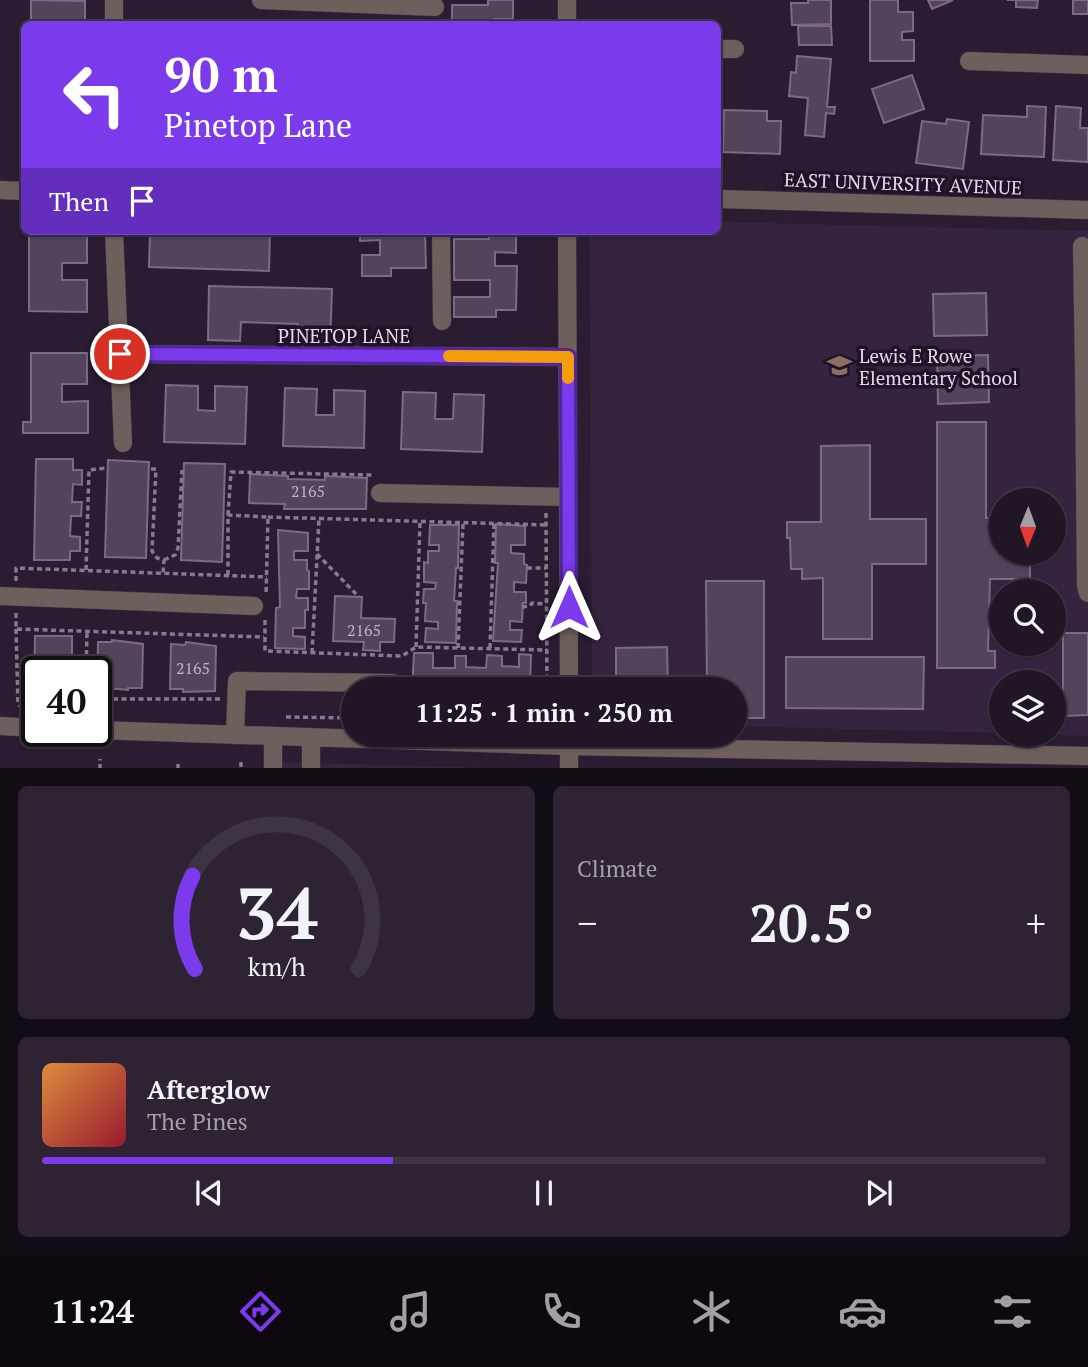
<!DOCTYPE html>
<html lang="en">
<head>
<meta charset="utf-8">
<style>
	:root { --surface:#201626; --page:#2d2332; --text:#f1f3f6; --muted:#a29fa7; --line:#3d3543; --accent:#7c3aed }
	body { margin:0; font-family:"PT Serif",serif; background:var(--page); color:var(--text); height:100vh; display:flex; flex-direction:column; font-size:26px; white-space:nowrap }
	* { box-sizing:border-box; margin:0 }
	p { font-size:23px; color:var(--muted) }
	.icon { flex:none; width:38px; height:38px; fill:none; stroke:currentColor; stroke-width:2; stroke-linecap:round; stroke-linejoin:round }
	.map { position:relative; height:768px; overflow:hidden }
	.drawer { display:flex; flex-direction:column; gap:18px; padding:18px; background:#120c15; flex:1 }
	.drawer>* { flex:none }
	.top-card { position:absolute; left:21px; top:21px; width:700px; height:214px; border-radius:10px; box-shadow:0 2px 5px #0004,0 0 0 2px var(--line); background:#7c3aed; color:#fff; overflow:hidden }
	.needle { width:46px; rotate:181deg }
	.fabs { position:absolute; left:989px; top:488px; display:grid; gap:14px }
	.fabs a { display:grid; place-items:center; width:77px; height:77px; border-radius:50%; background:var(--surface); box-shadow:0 2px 5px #0004,0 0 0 2px var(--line); font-size:35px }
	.speed { position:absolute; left:21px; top:656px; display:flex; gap:14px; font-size:35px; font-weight:700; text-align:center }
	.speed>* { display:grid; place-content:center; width:91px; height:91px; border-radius:50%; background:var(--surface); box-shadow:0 2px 5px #0004,0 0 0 2px var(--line); line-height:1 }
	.speed .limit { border:4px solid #111; border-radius:10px; background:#fff; color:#111 }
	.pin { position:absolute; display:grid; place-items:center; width:60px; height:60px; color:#fff; margin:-30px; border:4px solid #fff; border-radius:50%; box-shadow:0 2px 7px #0007 }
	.me { position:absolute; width:77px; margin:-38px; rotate:0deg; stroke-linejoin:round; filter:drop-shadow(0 0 5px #0008) }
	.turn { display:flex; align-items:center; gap:24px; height:147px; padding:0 28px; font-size:32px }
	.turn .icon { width:91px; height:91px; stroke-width:2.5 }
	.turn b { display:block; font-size:49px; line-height:60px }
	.then { display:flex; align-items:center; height:66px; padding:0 28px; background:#0003; gap:14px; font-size:26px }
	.big { font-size:52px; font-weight:700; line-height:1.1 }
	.drawer .widget { flex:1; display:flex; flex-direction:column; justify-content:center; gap:10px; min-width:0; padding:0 24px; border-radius:10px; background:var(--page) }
	.drawer .dial { align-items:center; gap:0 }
	.dial svg { height:182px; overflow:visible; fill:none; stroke:var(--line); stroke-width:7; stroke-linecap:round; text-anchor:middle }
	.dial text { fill:var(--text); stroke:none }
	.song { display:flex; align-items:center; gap:21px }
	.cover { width:84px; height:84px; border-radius:10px; background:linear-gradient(135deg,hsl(30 70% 55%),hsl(350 70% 35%)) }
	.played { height:7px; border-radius:4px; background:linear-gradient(90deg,var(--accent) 35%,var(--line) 35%) }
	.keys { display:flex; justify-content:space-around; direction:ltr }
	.heat { display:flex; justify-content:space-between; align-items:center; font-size:38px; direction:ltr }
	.drawer .tiles { flex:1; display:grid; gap:18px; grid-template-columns:1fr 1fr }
	.widget:last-child { grid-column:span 2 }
	.trip { position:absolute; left:341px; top:677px; width:406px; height:70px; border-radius:35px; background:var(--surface); box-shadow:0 2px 5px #0004,0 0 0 2px var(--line); font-weight:700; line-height:70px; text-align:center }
	.tab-bar { display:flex; height:112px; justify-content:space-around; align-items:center; background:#0d090f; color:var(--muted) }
	.tab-bar .icon { width:49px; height:49px }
	.tab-bar .current { color:var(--accent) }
	.tab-bar b { font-size:32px; color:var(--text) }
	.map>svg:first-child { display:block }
	.built { fill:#35243f; fill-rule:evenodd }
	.building { fill:#52445b; stroke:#7b6b85; stroke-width:2 }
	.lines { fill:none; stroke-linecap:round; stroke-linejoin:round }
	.minor-casing { stroke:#44374b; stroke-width:19 }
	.path { stroke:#857b8c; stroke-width:3.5; stroke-dasharray:5 3.5; stroke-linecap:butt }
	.minor { stroke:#6d5f5b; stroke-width:18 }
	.route-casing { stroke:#51269a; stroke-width:18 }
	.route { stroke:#7c3aed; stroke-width:12 }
	.slow { stroke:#f59e0b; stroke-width:12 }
	.labels { text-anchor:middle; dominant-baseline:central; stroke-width:7; stroke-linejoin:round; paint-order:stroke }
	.number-label { font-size:16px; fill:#beb4c5 }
	.street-label { font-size:19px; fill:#e2dae8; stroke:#201328 }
	.poi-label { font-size:19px; fill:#e2dae8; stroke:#201328; text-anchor:start }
</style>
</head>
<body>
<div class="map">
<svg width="1088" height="769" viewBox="0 0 1088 769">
	<rect width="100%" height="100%" fill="#2a1d32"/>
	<path class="built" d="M 718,222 L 1088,231 L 1088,736 L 1054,735 L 1054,682 L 1001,682 L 1001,733 L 735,726 L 735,690 L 592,689 L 590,231 L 718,231 ZM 1001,500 L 1054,500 L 1054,553 L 1001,553 ZM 1001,592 L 1054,592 L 1054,644 L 1001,644 Z
		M 281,762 L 489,768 L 281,769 Z"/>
	<path class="building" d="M 31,0 L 85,1 L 85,24 L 31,24 Z
		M 488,0 L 513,0 L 513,19 L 494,19 L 494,24 L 452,24 L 452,5 L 488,5 Z
		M 808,0 L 831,0 L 831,24 L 792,25 L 791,3 L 808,3 Z
		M 870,0 L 898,0 L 898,12 L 913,12 L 913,31 L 902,32 L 902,40 L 914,40 L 914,61 L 870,61 Z
		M 928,0 L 953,0 L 932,9 Z
		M 1007,0 L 1038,0 L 1037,8 L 1016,7 L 1016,0 Z
		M 1073,0 L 1088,0 L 1088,14 L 1073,14 Z
		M 143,20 L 175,21 L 175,24 L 143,24 Z
		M 798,26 L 831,26 L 832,45 L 799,45 Z
		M 797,56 L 831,59 L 827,107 L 835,107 L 834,114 L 826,113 L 824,137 L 805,135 L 808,98 L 789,96 L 791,72 L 796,73 Z
		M 912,75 L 924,109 L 884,123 L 872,89 Z
		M 1027,106 L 1046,107 L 1044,157 L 981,154 L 983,115 L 1027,117 Z
		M 1056,106 L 1081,108 L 1080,128 L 1088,128 L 1088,162 L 1053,160 Z
		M 724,110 L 767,111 L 767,121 L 781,121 L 780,154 L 723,152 Z
		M 947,119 L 969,122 L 963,169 L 916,163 L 922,121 L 946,124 Z
		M 29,231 L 87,232 L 87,263 L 62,263 L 62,280 L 87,280 L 87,312 L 29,311 Z
		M 150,231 L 239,235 L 239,231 L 270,231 L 269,271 L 149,267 Z
		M 360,231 L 425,231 L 426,268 L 391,268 L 391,276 L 362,276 L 362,255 L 380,255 L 380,240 L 360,241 Z
		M 489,231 L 516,231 L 516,253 L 495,252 L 495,266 L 517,266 L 516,310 L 496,310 L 496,317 L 454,317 L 454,297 L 490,297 L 490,280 L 454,280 L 454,239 L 489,239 Z
		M 209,286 L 332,289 L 330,345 L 297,344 L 298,324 L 241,322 L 240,341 L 208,340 Z
		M 986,293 L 987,335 L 934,336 L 933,294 Z
		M 31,353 L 87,353 L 87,384 L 62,384 L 62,402 L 88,401 L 88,433 L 23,433 L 23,422 L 31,422 Z
		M 988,355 L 989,402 L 938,404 L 937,356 Z
		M 166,385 L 198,386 L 198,410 L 215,411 L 215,386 L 247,387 L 245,444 L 164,442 Z
		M 285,388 L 317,389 L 316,415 L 334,415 L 334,390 L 365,391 L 364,448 L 283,446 Z
		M 403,392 L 436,393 L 435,419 L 453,419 L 454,394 L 484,395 L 482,452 L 401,449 Z
		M 937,422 L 986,422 L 986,518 L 1001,518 L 1001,553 L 1030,553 L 1030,579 L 990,579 L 988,651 L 995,651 L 995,668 L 937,668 Z
		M 870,445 L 870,519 L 926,519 L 926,564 L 872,564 L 872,639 L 823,639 L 823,578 L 802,579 L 802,569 L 791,569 L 790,538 L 787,538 L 787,522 L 821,522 L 821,446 Z
		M 36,459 L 73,459 L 73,470 L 82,470 L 82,485 L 73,484 L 72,502 L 82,502 L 81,516 L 71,516 L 70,536 L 80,537 L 80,551 L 70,551 L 70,560 L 34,560 Z
		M 108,460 L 149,462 L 146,558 L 105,557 Z
		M 184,463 L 225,464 L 222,562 L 181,560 Z
		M 250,474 L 288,476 L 288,479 L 325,480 L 325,476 L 367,478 L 366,509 L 284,509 L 285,504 L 249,503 Z
		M 496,524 L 525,526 L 525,545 L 511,545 L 511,553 L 524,554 L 524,564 L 527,565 L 526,583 L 514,582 L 514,592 L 526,592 L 526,603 L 523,603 L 522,622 L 510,621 L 510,630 L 522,630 L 521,642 L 493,641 L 498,563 L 495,563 Z
		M 430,525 L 459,525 L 458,568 L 456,568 L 454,601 L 457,601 L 456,643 L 425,642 L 426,628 L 438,629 L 438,622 L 425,621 L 426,603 L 423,603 L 424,589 L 435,589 L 436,583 L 424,582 L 424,562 L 428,563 L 428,551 L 439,551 L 439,545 L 429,545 Z
		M 278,530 L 308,533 L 308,551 L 294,551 L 294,560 L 307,560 L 307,570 L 309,571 L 309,589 L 297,589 L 296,598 L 308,598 L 308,610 L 305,610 L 305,628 L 293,628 L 293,636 L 305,637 L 305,649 L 275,648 L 276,608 L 280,607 Z
		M 706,581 L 764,581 L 764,718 L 735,718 L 735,690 L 707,690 Z
		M 335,596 L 362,597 L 361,618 L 395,619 L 394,642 L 380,642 L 380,651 L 363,650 L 364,642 L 333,641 Z
		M 1063,633 L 1088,633 L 1088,715 L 1063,716 Z
		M 35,636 L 72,636 L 72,664 L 80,664 L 80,672 L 37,672 L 37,688 L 34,688 Z
		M 112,640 L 143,644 L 142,688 L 128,688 L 128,690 L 97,687 L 98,642 L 112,642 Z
		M 186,642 L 216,646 L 215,691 L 183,692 L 183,689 L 170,689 L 171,644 L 185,645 Z
		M 667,647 L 668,688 L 616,689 L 616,648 Z
		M 414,653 L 433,653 L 433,668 L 455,668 L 455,656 L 466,656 L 466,667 L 486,668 L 487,655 L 502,656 L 502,666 L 519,667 L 519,654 L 531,655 L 530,690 L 412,690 Z
		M 786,657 L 924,657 L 923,709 L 786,708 Z"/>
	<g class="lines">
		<defs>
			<path id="minor" d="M 261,0 L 435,7
				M 567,0 L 567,24
				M 114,24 L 114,0
				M 718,49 L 735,49
				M 969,61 L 1088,65
				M 0,190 L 24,191
				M 718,199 L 1088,210
				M 114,231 L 123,443
				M 441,231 L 442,321
				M 567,231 L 569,690
				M 1082,246 L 1084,369
				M 120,354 L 568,357
				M 1088,368 L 1084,369 L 1086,586 L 1088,593
				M 380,493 L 568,497
				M 0,596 L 254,606
				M 0,726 L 37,728
				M 96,730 L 569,746 L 1088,756
				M 235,735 L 237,681 L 393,683 L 392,690
				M 569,735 L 569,769
				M 273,736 L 273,769
				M 311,769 L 311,737"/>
		</defs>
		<use href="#minor" class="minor-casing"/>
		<path class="path" d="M 151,469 L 156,469 L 152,551 L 157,558 L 164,560 L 163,573
			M 546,513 L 547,690
			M 228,515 L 231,472 L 372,475 L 373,477
			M 268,517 L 546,525
			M 317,554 L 359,597
			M 164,560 L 175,555 L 178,548 L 182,470
			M 527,568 L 546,568
			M 86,570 L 89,470 L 106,468
			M 228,575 L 228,515 L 268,517 L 266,595
			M 16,581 L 16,568 L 267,577
			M 522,607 L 530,606 L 532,603 L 546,604
			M 16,613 L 16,629 L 264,637
			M 265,620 L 265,651 L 402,656 L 416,647 L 547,650
			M 16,629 L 18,705 L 24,708
			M 416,647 L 420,522
			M 458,648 L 463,523
			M 490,648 L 494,523
			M 312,653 L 319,519
			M 86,672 L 87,632
			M 96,699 L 220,699
			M 286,717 L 354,718
			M 241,762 L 241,769
			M 100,769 L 100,759
			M 178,769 L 178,761"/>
		<use href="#minor" class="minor"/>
	</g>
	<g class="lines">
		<defs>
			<path id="route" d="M 120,354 L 568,357 L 569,607"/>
		</defs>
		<use href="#route" class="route-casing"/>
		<use href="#route" class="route"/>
		<path class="slow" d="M 449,356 L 568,357 L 568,378"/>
	</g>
	<defs>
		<symbol id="school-bare" viewBox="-9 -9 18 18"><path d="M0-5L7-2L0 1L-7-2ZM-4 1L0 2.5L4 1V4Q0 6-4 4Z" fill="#8d6e63" stroke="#201328" stroke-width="2.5" paint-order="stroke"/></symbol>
	</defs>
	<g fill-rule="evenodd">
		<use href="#school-bare" x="822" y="348" width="35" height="35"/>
	</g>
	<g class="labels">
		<g class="number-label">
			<text x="308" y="491">2165</text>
			<text x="364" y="630">2165</text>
			<text x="193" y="668">2165</text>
		</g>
		<g class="street-label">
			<text transform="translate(903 183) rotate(2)">EAST UNIVERSITY AVENUE</text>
			<text x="344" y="335">PINETOP LANE</text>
		</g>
		<g class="poi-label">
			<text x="859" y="355">Lewis E Rowe<tspan x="859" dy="22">Elementary School</tspan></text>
		</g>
	</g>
</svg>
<div class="fabs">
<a><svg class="needle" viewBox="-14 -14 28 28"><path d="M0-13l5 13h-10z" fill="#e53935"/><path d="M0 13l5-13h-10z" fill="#a29fa7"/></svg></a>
<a><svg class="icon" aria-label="search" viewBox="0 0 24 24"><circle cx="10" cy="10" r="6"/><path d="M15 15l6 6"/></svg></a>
<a><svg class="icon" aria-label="layers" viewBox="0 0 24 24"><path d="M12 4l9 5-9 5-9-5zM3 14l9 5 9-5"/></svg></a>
</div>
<div class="speed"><div class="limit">40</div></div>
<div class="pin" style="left:120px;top:354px;background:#d93025"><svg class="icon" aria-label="arrive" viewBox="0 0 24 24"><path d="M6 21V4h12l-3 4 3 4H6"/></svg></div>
<svg class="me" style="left:569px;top:607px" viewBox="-20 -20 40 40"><path d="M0-17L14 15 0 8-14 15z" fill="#7c3aed" stroke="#fff" stroke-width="4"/></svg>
<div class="trip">11:25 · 1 min · 250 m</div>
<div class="top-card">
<div class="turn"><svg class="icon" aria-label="left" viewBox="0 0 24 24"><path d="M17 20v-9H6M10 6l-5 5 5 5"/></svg><div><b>90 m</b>Pinetop Lane</div></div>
<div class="then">Then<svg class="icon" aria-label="arrive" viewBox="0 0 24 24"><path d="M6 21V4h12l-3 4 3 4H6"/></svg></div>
</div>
</div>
<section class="drawer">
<div class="tiles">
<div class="widget dial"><svg viewBox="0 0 100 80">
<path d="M14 69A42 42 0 1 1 86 69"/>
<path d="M14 69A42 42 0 0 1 13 28" stroke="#7c3aed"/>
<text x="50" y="56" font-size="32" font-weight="700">34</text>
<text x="50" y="72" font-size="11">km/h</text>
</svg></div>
<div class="widget"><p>Climate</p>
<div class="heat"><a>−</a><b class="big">20.5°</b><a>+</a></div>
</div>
<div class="widget">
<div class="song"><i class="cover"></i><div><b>Afterglow</b><p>The Pines</p></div></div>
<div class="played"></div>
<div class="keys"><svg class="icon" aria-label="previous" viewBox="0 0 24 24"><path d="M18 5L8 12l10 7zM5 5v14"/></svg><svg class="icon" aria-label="pause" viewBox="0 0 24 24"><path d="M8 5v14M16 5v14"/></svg><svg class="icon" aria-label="next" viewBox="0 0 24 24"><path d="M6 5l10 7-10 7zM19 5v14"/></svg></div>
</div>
</div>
</section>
<nav class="tab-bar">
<b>11:24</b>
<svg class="icon current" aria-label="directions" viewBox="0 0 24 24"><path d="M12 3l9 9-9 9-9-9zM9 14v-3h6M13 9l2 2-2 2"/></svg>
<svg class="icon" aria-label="music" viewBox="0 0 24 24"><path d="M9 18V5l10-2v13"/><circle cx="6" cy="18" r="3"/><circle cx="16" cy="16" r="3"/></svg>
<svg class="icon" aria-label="phone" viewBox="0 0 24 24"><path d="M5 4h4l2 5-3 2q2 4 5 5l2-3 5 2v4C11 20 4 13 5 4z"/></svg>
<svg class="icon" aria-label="climate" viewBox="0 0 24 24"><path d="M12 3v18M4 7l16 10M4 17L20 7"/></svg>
<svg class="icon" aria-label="car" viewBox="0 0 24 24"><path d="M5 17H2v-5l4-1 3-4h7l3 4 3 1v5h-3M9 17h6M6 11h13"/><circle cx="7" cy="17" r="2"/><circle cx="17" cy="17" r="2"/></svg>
<svg class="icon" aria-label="filters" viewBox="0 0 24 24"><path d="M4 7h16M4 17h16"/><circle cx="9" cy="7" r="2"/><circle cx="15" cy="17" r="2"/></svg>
</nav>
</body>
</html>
